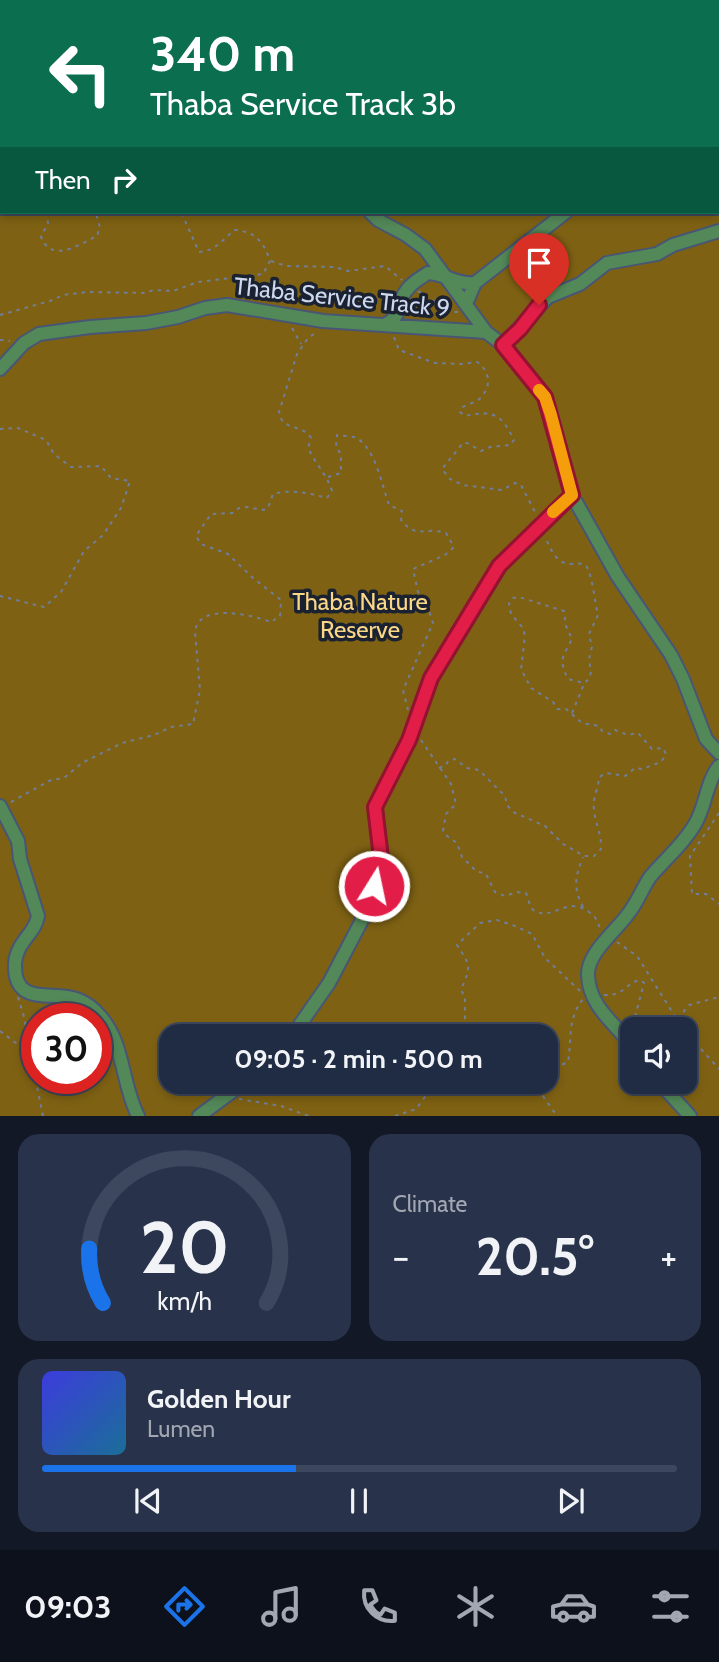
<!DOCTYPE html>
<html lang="en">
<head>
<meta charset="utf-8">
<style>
	:root { --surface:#202b44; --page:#28334b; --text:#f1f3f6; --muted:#a2a7b2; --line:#3d475d; --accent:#1a73e8 }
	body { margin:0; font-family:Cabin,sans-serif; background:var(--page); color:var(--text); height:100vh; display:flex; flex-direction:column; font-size:26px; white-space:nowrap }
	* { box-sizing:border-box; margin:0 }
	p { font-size:23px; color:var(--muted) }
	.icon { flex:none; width:38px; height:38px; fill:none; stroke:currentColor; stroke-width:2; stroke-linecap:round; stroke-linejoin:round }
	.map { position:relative; height:1116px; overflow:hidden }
	.drawer { display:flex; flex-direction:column; gap:18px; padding:18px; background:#121825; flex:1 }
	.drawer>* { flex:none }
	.hud { position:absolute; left:0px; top:0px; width:719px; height:214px; box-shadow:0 4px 10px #0003,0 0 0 2px var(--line); background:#0b6e4f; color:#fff; overflow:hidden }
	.tools { position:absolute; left:620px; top:1017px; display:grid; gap:14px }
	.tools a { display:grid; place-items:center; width:77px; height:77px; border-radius:14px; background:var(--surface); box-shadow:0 4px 10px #0003,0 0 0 2px var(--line); font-size:35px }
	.speed { position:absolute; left:21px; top:1003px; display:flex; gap:14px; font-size:35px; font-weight:700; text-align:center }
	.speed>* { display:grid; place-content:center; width:91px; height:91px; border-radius:50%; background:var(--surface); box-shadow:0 4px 10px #0003,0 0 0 2px var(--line); line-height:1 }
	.speed .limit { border:10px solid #d22; background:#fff; color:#111 }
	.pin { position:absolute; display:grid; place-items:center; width:60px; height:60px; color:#fff; margin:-72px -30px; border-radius:50% 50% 50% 0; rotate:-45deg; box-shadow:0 0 7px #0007 }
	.pin .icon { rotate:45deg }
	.me { position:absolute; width:77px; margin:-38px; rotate:10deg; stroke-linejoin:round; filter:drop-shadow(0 0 5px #0008) }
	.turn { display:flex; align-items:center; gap:24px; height:147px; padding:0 35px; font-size:32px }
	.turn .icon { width:91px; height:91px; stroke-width:2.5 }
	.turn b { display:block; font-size:49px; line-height:60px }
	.then { display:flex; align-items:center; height:66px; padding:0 35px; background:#0003; gap:14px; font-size:26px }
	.big { font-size:52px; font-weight:800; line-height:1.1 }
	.drawer .tile { flex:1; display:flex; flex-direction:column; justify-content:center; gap:10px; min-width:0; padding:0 24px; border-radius:21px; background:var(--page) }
	.drawer .dial { align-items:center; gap:0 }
	.dial svg { height:182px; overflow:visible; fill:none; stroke:var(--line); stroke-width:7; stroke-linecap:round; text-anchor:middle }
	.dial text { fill:var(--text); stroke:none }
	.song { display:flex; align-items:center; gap:21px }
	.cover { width:84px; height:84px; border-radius:10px; background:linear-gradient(135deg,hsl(240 70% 55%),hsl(200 70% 35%)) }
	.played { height:7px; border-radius:4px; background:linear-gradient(90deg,var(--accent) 40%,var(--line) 40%) }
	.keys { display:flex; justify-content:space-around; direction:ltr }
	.heat { display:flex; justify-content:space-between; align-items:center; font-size:38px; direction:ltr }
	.drawer .tiles { flex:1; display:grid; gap:18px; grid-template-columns:1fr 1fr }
	.tile:last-child { grid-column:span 2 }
	.trip { position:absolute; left:159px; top:1024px; width:399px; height:70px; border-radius:21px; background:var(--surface); box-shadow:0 4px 10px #0003,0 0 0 2px var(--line); font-weight:800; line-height:70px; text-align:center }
	.tabs { display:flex; height:112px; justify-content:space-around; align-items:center; background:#0d111b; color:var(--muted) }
	.tabs .icon { width:49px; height:49px }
	.tabs .current { color:var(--accent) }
	.tabs b { font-size:32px; color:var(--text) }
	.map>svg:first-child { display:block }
	.green { fill:#7e6113; fill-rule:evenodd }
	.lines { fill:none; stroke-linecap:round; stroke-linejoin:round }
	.minor-casing { stroke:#485675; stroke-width:16 }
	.path { stroke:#717e9a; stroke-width:2; stroke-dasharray:3.5 5; stroke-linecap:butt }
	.minor { stroke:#538858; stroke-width:12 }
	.route-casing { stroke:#92132f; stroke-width:18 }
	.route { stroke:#e11d48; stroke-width:12 }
	.slow { stroke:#f59e0b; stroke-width:12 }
	.labels { text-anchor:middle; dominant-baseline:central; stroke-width:7; stroke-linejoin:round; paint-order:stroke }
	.street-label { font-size:24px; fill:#ced8ed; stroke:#1a2131 }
	.park-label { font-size:24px; fill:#fad687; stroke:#1a2131 }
</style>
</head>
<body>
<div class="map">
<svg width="719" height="1116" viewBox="0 0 719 1116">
	<rect width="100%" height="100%" fill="#2b395b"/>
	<path class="green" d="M 0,0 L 719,0 L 719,1116 L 0,1116 ZM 2,2 L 718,2 L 718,212 L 2,212 ZM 37,1018 L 96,1018 L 96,1078 L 37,1078 ZM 632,1029 L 684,1029 L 684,1082 L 632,1082 ZM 172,1036 L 546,1036 L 546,1082 L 172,1082 Z"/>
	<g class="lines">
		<defs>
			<path id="minor" d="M 296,0 L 296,2
				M 109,2 L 110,0
				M 349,2 L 349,0
				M 718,94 L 719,93
				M 0,130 L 2,127
				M 370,212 L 378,220 L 406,235 L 425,249 L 486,332 L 503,345 L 545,397 L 551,415 L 572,495 L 618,577 L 671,655 L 683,679 L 706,739 L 719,753
				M 466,304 L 475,283 L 566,212
				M 386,324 C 403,316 396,303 406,291 C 411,283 420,278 428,273 C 446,274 457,285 475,283
				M 503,345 L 548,297 L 580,284 L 607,263 L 657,254 L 673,245 L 719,231
				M 0,369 L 24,343 L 39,334 L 90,327 L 146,323 L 178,317 L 205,308 L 227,305 L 323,321 L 486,332
				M 0,806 L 18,841 L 20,859 L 38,916 C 35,934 17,941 15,963 C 13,1009 54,989 79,1000 C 87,1003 95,1010 100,1016 C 124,1042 122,1085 138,1116
				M 292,1036 L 329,983 L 361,922 L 374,886 L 381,858 L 375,807 L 409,740 L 431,679 L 500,566 L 572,495
				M 632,1046 C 615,1023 589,1007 588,975 C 587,953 616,931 628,914 C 637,903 642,889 650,877 C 665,859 683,845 695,824 C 706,806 706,782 719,766
				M 659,1082 L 690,1116
				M 199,1116 L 245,1082"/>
		</defs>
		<use href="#minor" class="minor-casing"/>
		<path class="path" d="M 177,2 L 178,0
			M 46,212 L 48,223 L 41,237 C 52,264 80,244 97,236 L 100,227 L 97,219 L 97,212
			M 271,261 L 286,266 L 335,267 L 348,271 L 385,266 L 402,280
			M 418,291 L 451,312 L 459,312
			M 0,315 L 50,301 L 63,295 L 87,292 L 144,293 L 154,290 L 173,291 L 198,282 L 263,274 L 270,261 C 264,242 255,231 234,230 C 223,240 215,251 199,252 L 181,212
			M 292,328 L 301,344
			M 394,337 L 399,350 L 435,363 L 461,364 L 477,362 C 491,371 492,389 478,400 C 474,403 467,404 463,407 L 460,412 L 465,416 C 492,410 501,413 514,440 L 510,445 L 490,447 L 481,451 L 467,443 L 463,443 L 442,469 L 450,479 L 463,485 L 502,490 L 515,483 L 521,485 L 537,516
			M 0,340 L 10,341
			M 0,429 L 18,428 L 46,440 L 54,454 L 71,467 L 101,466 L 111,478 L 130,481 L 121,508 L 103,535 L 84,551 L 61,592 L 44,607 L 0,596
			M 328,477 L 341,473 L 341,454 L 336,447 L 337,435 C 342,436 349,436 354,437 C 375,445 382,486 389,505 L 402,511 L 401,520 C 418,540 423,526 446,533 L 454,547 L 445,555 L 413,569 L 418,592 L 427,605 L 433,623 L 403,690 L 408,710
			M 572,713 L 584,684
			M 421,740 L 451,784 L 456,804 L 446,814 L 443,831 L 447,836 L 457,843 L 462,857 L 476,871 L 486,874 L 495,892 L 505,896 L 517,892 L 526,893 C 529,899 529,909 536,912 C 555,919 568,896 589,912 C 596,917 598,921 600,930
			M 439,768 L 446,765 L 448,761 L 455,759 L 467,768 L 479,770 L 505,796 L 507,805 L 513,812 L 545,826 L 563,844 L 584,856 L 594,856 L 601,849 C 602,835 595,823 594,810 C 592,797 599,788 599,777 L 606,773 L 625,776 L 635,768 L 642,769 L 661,762 L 666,754 L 663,748 L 652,749 L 638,733 L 628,735 L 615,730 L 610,734 L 602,731 L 599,726 L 582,723 L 566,709 L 557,709 L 553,702 L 531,688 L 521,669 L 525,636 L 523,628 L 511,614 L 509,603 L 513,598 L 519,597 L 564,611 L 566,626 L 572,639 C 563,657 558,659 568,679 L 584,683 L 589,679 L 591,672 L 589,659 L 592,647 L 589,634 L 598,615 C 595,604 592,572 586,566 C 581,562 576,564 570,564 C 555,563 551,549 545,537
			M 11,802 L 51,780 L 64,778 L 82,763 L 122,743 L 154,735 L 171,727 L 193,724 L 200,690 L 195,632 C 198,602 252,615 271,622 L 280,616 L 281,600 L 253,578 L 228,554 L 201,544 L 196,536 L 211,514 L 233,513 L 239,508 L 247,507 L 263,510 L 268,508 L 273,494 C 290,489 309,493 327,498 L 332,491 C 327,475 315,463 308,448 L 311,438 C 302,423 282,432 279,412 L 297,354 L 308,338 L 317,332
			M 719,813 L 690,856 L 692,894 L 706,894 L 719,904
			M 583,907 C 573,888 575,877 583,857
			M 617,942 L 637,956 L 683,1029
			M 604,995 C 626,996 624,983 641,980 L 644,983 L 632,1028
			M 18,997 L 25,1020 L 26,1046 L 31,1057 L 43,1116
			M 681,1029 L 684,1011 L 689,1005 L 719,997
			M 684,1030 L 719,1069
			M 0,1031 L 16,1043 L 26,1046
			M 465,1036 L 465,997 L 461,990 C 471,966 471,966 457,945 L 480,923 L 497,920 L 515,926 L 532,934 L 545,958 L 580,991
			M 546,1066 L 555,1068 L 568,1062 C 572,1038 567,1020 583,999
			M 533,1082 L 557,1116
			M 239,1099 L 281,1106 L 309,1116
			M 395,1116 L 416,1109 L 436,1082"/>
		<use href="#minor" class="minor"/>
	</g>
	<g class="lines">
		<defs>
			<path id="route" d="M 374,886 L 381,858 L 375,807 L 409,740 L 431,678 L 499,566 L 572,495 L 545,397 L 503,345 L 520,329 L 539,305"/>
		</defs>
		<use href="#route" class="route-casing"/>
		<use href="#route" class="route"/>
		<path class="slow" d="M 539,390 L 545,397 L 551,415 L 572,495 L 553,512"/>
	</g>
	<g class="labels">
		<g class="street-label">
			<text transform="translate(342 297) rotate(6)">Thaba Service Track 9</text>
		</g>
		<g class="park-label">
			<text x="360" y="601">Thaba Nature<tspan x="360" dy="28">Reserve</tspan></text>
		</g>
	</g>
</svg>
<div class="tools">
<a><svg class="icon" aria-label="sound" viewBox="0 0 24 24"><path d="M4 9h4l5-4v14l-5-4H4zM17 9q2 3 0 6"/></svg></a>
</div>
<div class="speed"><div class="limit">30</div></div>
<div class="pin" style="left:539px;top:305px;background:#d93025"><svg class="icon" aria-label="arrive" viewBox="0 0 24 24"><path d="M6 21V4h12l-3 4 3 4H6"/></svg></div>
<svg class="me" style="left:374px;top:886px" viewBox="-20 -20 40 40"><circle r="17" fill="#e11d48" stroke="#fff" stroke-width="3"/><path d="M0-11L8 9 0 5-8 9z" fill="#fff"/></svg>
<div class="trip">09:05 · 2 min · 500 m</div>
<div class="hud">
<div class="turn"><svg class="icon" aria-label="left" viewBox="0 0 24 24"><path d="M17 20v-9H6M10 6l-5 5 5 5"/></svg><div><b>340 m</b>Thaba Service Track 3b</div></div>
<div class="then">Then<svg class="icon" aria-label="right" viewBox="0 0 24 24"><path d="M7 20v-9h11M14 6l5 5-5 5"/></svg></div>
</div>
</div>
<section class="drawer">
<div class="tiles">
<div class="tile dial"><svg viewBox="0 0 100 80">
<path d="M14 69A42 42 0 1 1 86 69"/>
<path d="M14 69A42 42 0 0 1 8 45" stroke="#1a73e8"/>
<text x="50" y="56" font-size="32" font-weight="700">20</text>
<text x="50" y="72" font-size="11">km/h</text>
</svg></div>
<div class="tile"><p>Climate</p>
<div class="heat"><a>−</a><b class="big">20.5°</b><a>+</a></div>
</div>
<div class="tile">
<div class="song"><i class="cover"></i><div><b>Golden Hour</b><p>Lumen</p></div></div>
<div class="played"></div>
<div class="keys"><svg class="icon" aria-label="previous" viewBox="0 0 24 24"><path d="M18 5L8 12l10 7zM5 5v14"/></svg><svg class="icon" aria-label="pause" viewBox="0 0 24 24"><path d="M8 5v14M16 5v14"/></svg><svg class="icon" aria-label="next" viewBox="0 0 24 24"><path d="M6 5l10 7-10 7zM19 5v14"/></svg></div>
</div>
</div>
</section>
<nav class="tabs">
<b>09:03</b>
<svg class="icon current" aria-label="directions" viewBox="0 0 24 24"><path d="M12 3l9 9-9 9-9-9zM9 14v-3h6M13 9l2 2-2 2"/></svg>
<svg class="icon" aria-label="music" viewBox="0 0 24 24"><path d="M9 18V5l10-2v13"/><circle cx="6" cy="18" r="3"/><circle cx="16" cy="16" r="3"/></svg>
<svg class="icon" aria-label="phone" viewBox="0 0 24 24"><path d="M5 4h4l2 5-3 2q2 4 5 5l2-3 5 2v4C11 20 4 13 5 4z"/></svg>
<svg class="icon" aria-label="climate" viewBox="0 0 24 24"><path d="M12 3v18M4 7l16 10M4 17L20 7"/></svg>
<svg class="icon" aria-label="car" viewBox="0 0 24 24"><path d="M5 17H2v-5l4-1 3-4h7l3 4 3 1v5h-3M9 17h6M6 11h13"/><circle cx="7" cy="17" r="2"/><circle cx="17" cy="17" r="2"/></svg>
<svg class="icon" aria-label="filters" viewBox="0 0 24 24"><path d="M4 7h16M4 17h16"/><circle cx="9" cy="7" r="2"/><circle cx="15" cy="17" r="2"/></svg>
</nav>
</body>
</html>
